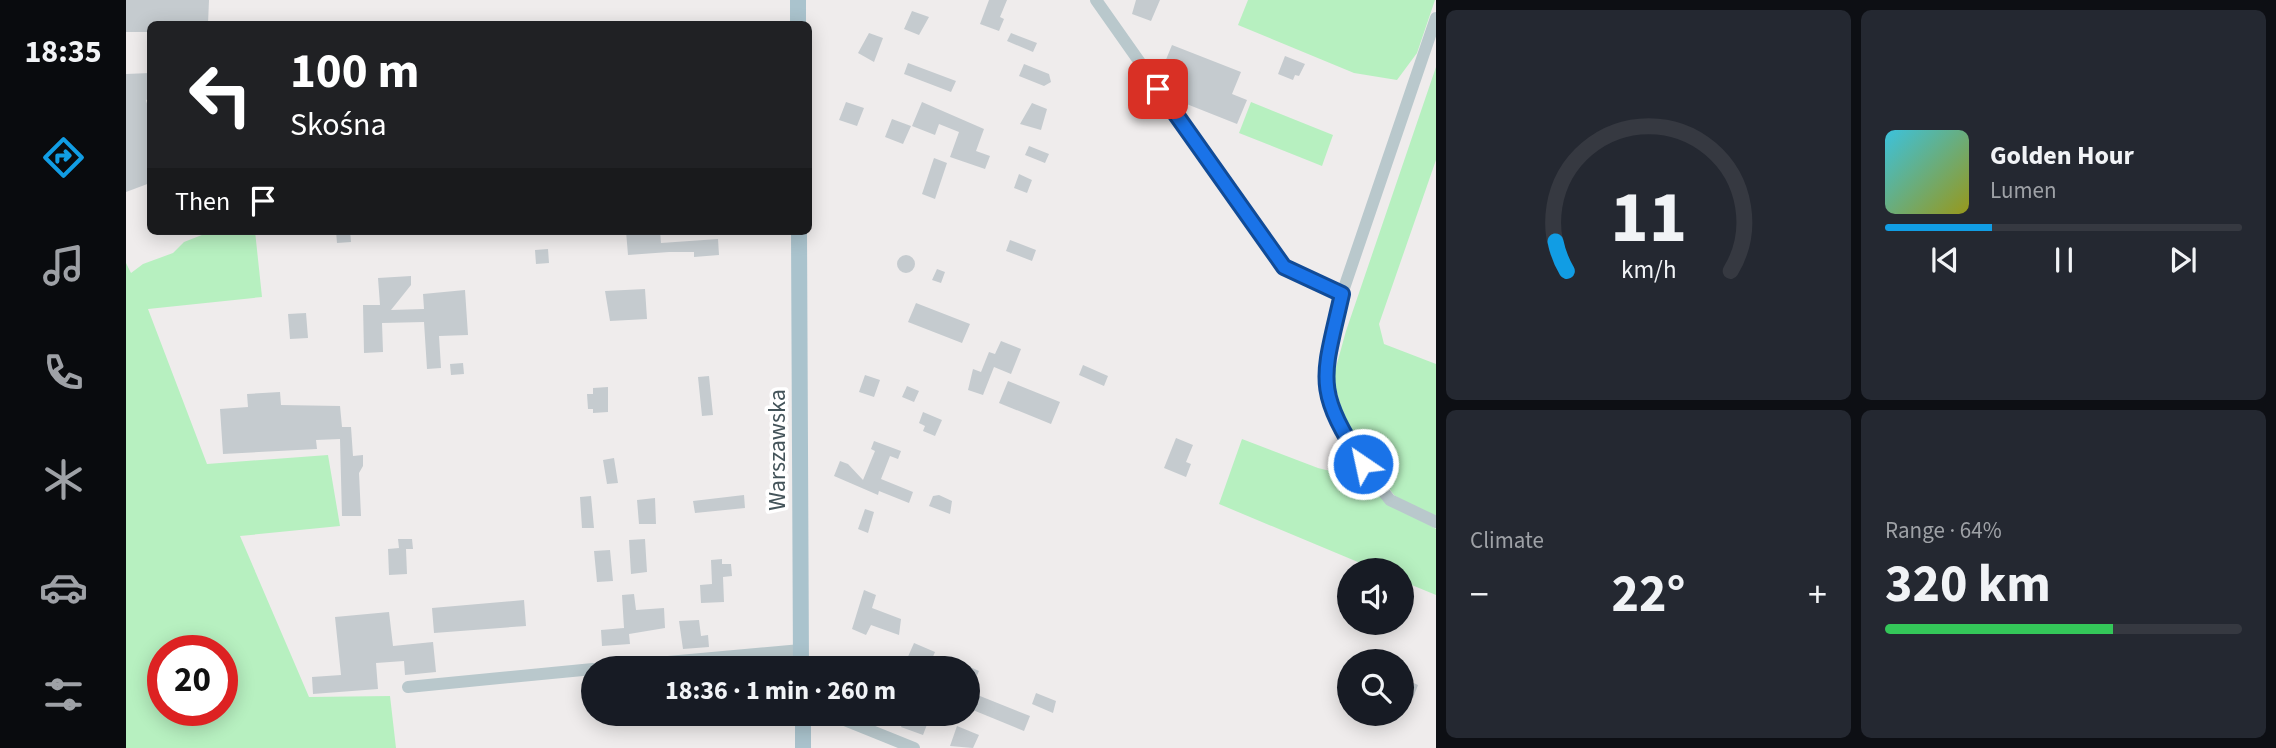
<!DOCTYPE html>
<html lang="en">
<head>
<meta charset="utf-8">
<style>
	:root { --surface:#171b24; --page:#242831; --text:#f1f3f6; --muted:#9ea1a6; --line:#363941; --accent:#119de4 }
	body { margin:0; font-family:"Source Sans 3",sans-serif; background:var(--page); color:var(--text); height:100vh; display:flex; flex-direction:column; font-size:26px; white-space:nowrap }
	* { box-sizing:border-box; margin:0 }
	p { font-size:23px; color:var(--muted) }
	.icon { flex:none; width:38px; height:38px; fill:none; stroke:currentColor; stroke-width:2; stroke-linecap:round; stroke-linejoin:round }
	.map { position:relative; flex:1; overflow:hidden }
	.side { display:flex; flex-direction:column; gap:10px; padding:10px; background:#0d0f14; width:840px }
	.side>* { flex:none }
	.banner { position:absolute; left:21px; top:21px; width:665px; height:214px; border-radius:10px; box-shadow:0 4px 18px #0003; background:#202124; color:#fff; overflow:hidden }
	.fabs { position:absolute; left:1211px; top:558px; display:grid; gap:14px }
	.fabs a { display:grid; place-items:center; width:77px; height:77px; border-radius:50%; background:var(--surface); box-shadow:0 4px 18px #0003; font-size:35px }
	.speed { position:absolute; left:21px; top:635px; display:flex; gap:14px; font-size:35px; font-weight:700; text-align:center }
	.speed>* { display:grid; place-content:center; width:91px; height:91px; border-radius:50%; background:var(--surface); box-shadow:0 4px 18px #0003; line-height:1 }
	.speed .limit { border:10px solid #d22; background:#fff; color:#111 }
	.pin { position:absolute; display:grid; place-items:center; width:60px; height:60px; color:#fff; margin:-30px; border-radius:14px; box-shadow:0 4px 10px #0006 }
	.me { position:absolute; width:77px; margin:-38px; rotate:326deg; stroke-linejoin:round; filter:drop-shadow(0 0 5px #0008) }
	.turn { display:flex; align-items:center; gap:24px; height:147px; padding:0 28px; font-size:32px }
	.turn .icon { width:91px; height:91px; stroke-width:2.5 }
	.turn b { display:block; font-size:49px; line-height:60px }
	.then { display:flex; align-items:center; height:66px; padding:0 28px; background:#0003; gap:14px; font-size:26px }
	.big { font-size:52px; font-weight:700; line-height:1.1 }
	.side .card { flex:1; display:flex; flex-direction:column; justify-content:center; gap:10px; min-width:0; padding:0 24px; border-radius:10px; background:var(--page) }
	.side .dial { align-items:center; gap:0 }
	.dial svg { height:182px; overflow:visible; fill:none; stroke:var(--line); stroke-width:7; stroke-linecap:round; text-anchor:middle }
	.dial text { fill:var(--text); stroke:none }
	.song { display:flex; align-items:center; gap:21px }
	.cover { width:84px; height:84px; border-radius:10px; background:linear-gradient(135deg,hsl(190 70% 55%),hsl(60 70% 35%)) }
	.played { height:7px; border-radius:4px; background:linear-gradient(90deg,var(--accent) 30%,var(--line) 30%) }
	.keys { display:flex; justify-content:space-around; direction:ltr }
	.heat { display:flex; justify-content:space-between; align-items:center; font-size:38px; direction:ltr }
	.charge { height:10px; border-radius:5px; background:linear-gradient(90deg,#34c759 64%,var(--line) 0) }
	.side .tiles { flex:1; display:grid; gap:10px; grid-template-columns:repeat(2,1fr) }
	.trip { position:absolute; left:455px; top:656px; width:399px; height:70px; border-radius:35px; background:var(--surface); box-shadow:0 4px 18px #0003; font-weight:700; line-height:70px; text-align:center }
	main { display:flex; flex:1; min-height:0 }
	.tabs { display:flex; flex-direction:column; width:126px; justify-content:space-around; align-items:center; background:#090b0e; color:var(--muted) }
	.tabs .icon { width:49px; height:49px }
	.tabs .active { color:var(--accent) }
	.tabs b { font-size:32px; color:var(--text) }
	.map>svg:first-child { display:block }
	.green { fill:#b7f0c0; fill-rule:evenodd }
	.building { fill:#c5cbcf }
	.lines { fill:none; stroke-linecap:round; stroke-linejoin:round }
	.minor { stroke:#b9c8cc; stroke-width:12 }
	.major { stroke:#aac3cd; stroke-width:16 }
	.route-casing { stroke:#114b97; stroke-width:18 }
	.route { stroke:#1a73e8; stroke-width:12 }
	.labels { text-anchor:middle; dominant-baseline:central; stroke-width:7; stroke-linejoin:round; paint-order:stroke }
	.street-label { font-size:24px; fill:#44545a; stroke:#fff }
</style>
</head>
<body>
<main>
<nav class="tabs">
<b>18:35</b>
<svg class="icon active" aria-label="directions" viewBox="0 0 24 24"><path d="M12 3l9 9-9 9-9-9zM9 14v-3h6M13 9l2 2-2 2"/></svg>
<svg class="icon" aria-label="music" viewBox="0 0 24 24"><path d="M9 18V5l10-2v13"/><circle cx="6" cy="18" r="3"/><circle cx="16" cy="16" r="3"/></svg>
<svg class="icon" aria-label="phone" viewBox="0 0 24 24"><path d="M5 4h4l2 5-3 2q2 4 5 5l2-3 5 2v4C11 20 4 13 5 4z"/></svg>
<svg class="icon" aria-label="climate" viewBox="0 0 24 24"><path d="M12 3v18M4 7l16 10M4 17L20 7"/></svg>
<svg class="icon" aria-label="car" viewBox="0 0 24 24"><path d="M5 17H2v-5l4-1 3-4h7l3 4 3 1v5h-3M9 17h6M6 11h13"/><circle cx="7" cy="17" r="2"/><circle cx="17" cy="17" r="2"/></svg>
<svg class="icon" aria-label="filters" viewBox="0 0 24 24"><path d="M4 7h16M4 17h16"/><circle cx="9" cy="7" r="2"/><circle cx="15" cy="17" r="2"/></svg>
</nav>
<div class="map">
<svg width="1310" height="748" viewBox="0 0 1310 748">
	<rect width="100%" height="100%" fill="#efecec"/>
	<path class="green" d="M 1122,0 L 1309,0 L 1291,53 L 1271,80 L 1228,73 L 1112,25 Z
		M 1310,67 L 1310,160 L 1253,324 L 1258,344 L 1310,364 L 1310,517 L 1290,510 L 1268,495 L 1252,474 L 1219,421 L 1207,378 L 1220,331 Z
		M 1125,102 L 1207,135 L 1196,166 L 1113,133 Z
		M 86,231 L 129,231 L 136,297 L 22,309 L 81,464 L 202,455 L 214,526 L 114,536 L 183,697 L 264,696 L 270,748 L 0,748 L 0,263 L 5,273 L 17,264 L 47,253 L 58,242 ZM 37,651 L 96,651 L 96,710 L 37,710 Z
		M 1116,439 L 1192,468 L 1208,472 L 1224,464 L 1262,500 L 1310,529 L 1310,595 L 1276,581 L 1276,570 L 1251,570 L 1093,504 Z"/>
	<path class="building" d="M 0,0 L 83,0 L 82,24 L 24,24 L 24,32 L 0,32 Z
		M 863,0 L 881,0 L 874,17 L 878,19 L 873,31 L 854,24 Z
		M 1010,0 L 1034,0 L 1025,21 L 1006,14 Z
		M 786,11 L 803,17 L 793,35 L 778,29 Z
		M 743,33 L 757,38 L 748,62 L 732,53 Z
		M 885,33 L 911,43 L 907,52 L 881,41 Z
		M 1046,45 L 1115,72 L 1106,94 L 1121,100 L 1111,124 L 1053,101 L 1040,82 L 1047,65 L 1039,62 Z
		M 1159,56 L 1179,64 L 1173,76 L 1169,75 L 1167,80 L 1152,74 Z
		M 782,63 L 830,81 L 825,92 L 778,74 Z
		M 898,64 L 923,74 L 925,82 L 918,86 L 893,76 Z
		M 24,73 L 24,99 L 20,100 L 24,114 L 24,183 L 0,192 L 0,74 Z
		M 720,102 L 738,108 L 731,126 L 713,120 Z
		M 796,102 L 858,129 L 850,151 L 864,156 L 859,169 L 824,157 L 833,132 L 813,124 L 809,135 L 786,126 Z
		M 906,103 L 921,109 L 915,130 L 894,124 Z
		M 766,119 L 785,126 L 777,144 L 759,137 Z
		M 903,146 L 923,154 L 919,163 L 899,155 Z
		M 808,158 L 821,163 L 809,199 L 796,194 Z
		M 893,174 L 906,180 L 901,193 L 888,188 Z
		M 210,231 L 224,231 L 225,242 L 211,243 Z
		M 500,231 L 534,231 L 535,243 L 592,239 L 593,255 L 568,257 L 568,252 L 543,252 L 502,255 Z
		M 884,240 L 910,250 L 906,261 L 880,251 Z
		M 422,249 L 423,263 L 410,264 L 409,250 Z
		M771 264a9 9 0 1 1 18 0a9 9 0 1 1-18 0Z
		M 811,269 L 819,272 L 815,283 L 806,280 Z
		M 285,276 L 285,285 L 265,310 L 298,309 L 297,294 L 339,290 L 342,335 L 313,336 L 315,368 L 301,369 L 298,322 L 256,323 L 257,352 L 238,353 L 237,305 L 254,305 L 252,278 Z
		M 519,289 L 521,319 L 484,321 L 479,291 Z
		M 790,303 L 844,324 L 836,343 L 782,322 Z
		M 180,313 L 182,338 L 164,339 L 162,314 Z
		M 875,341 L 895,349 L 885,374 L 868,367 L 857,395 L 842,390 L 847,369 L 855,372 L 863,352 L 869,354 Z
		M 337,363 L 338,374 L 325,375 L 324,364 Z
		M 957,365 L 982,376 L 978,386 L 953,375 Z
		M 739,375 L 754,380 L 748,397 L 733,392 Z
		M 583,376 L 587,415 L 576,416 L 572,377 Z
		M 882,381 L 934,402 L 925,424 L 873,403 Z
		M 781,386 L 793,391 L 788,402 L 776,397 Z
		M 482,387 L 482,412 L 467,413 L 467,409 L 462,409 L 461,394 L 467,394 L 467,388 Z
		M 154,392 L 155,405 L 214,406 L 216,427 L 225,427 L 227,456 L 237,455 L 237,466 L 233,473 L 235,516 L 216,516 L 214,439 L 190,440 L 191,449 L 97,454 L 94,409 L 122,407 L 121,394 Z
		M 797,412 L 816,420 L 809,436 L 797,431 L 799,426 L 793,423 Z
		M 1050,438 L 1067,445 L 1060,462 L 1065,464 L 1060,477 L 1038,468 Z
		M 748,441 L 775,451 L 772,459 L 764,456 L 755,479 L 787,492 L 783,503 L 753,491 L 752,495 L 708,476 L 714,461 L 722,464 L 737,480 L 749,451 L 745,449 Z
		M 488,458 L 492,483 L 481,484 L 477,460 Z
		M 618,495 L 619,508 L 569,513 L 567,501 Z
		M 813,495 L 826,501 L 824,514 L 803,506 L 807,496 Z
		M 465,496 L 468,528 L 456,528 L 454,497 Z
		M 529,498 L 530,524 L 513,524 L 511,500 Z
		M 739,509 L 748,512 L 742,533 L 732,529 Z
		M 272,539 L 286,539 L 287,549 L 280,549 L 281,574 L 263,575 L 262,549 L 273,548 Z
		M 519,539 L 521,572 L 505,574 L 503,540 Z
		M 484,550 L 487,581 L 471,582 L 468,551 Z
		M 596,559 L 596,564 L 605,564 L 606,576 L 597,577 L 598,602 L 575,603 L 574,585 L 586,584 L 585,560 Z
		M 738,590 L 750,595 L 746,608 L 775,619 L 773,635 L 745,625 L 740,635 L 726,629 Z
		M 508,594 L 510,610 L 538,608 L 539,628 L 503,634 L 504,644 L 476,646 L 475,630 L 498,628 L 496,595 Z
		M 398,600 L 400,626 L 308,633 L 306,608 Z
		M 263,612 L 267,646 L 307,642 L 310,672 L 279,675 L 278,661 L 250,663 L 252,689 L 187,694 L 186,677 L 215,675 L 209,617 Z
		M 573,620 L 575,636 L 582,635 L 583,647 L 557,649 L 553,621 Z
		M 788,643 L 809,652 L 802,668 L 777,668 Z
		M 842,666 L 853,671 L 844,692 L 904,716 L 898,731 L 842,708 Z
		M 1279,679 L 1292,685 L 1287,698 L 1276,693 Z
		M 910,693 L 930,701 L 927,713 L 906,704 Z
		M 780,714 L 805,714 L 797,735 L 775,727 Z
		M 831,726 L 853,735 L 847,748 L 824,746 Z"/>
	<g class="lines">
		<path class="minor" d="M 970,0 L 1158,267 L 1216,294
			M 1310,18 L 1216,294 L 1198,376 L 1201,399 L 1215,431 L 1245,476 L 1264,500 L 1310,522
			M 476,668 L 675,650
			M 282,687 L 467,669
			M 687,714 L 716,719 L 788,748"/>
		<path class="major" d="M 672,0 L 672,24
			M 673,231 L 675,668
			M 677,714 L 677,748"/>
	</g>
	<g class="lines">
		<defs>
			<path id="route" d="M 1032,89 L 1158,267 L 1216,294 C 1197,379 1187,387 1237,464"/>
		</defs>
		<use href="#route" class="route-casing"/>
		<use href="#route" class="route"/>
	</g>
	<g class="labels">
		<g class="street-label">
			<text transform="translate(651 450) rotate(-90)">Warszawska</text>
		</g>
	</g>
</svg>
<div class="fabs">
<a><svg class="icon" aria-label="sound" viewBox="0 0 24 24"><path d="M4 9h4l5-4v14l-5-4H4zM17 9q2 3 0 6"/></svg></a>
<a><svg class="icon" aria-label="search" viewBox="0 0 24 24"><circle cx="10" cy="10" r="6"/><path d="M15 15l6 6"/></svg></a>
</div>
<div class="speed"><div class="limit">20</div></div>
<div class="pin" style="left:1032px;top:89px;background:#d93025"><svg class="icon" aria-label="arrive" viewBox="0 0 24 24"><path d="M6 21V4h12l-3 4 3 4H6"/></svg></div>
<svg class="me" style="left:1237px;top:464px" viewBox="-20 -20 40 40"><circle r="17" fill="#1a73e8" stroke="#fff" stroke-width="3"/><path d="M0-11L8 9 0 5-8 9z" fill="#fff"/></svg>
<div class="trip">18:36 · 1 min · 260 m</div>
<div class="banner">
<div class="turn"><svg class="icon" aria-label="left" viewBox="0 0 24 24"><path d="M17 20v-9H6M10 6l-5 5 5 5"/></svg><div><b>100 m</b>Skośna</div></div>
<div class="then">Then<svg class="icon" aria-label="arrive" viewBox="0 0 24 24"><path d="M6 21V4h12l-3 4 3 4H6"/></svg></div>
</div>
</div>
<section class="side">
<div class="tiles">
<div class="card dial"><svg viewBox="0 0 100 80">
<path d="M14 69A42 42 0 1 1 86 69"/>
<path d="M14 69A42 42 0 0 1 9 56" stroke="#119de4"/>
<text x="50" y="56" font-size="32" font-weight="700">11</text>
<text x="50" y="72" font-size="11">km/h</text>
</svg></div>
<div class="card">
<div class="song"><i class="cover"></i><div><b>Golden Hour</b><p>Lumen</p></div></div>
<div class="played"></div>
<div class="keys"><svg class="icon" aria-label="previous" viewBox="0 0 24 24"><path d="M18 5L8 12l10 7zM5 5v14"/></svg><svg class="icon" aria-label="pause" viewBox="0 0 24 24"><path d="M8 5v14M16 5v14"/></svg><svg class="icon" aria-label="next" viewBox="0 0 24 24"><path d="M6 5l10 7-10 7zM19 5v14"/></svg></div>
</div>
<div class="card"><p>Climate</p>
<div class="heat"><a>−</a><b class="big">22°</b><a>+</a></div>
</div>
<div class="card"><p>Range · 64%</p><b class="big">320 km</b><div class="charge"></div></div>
</div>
</section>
</main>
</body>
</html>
